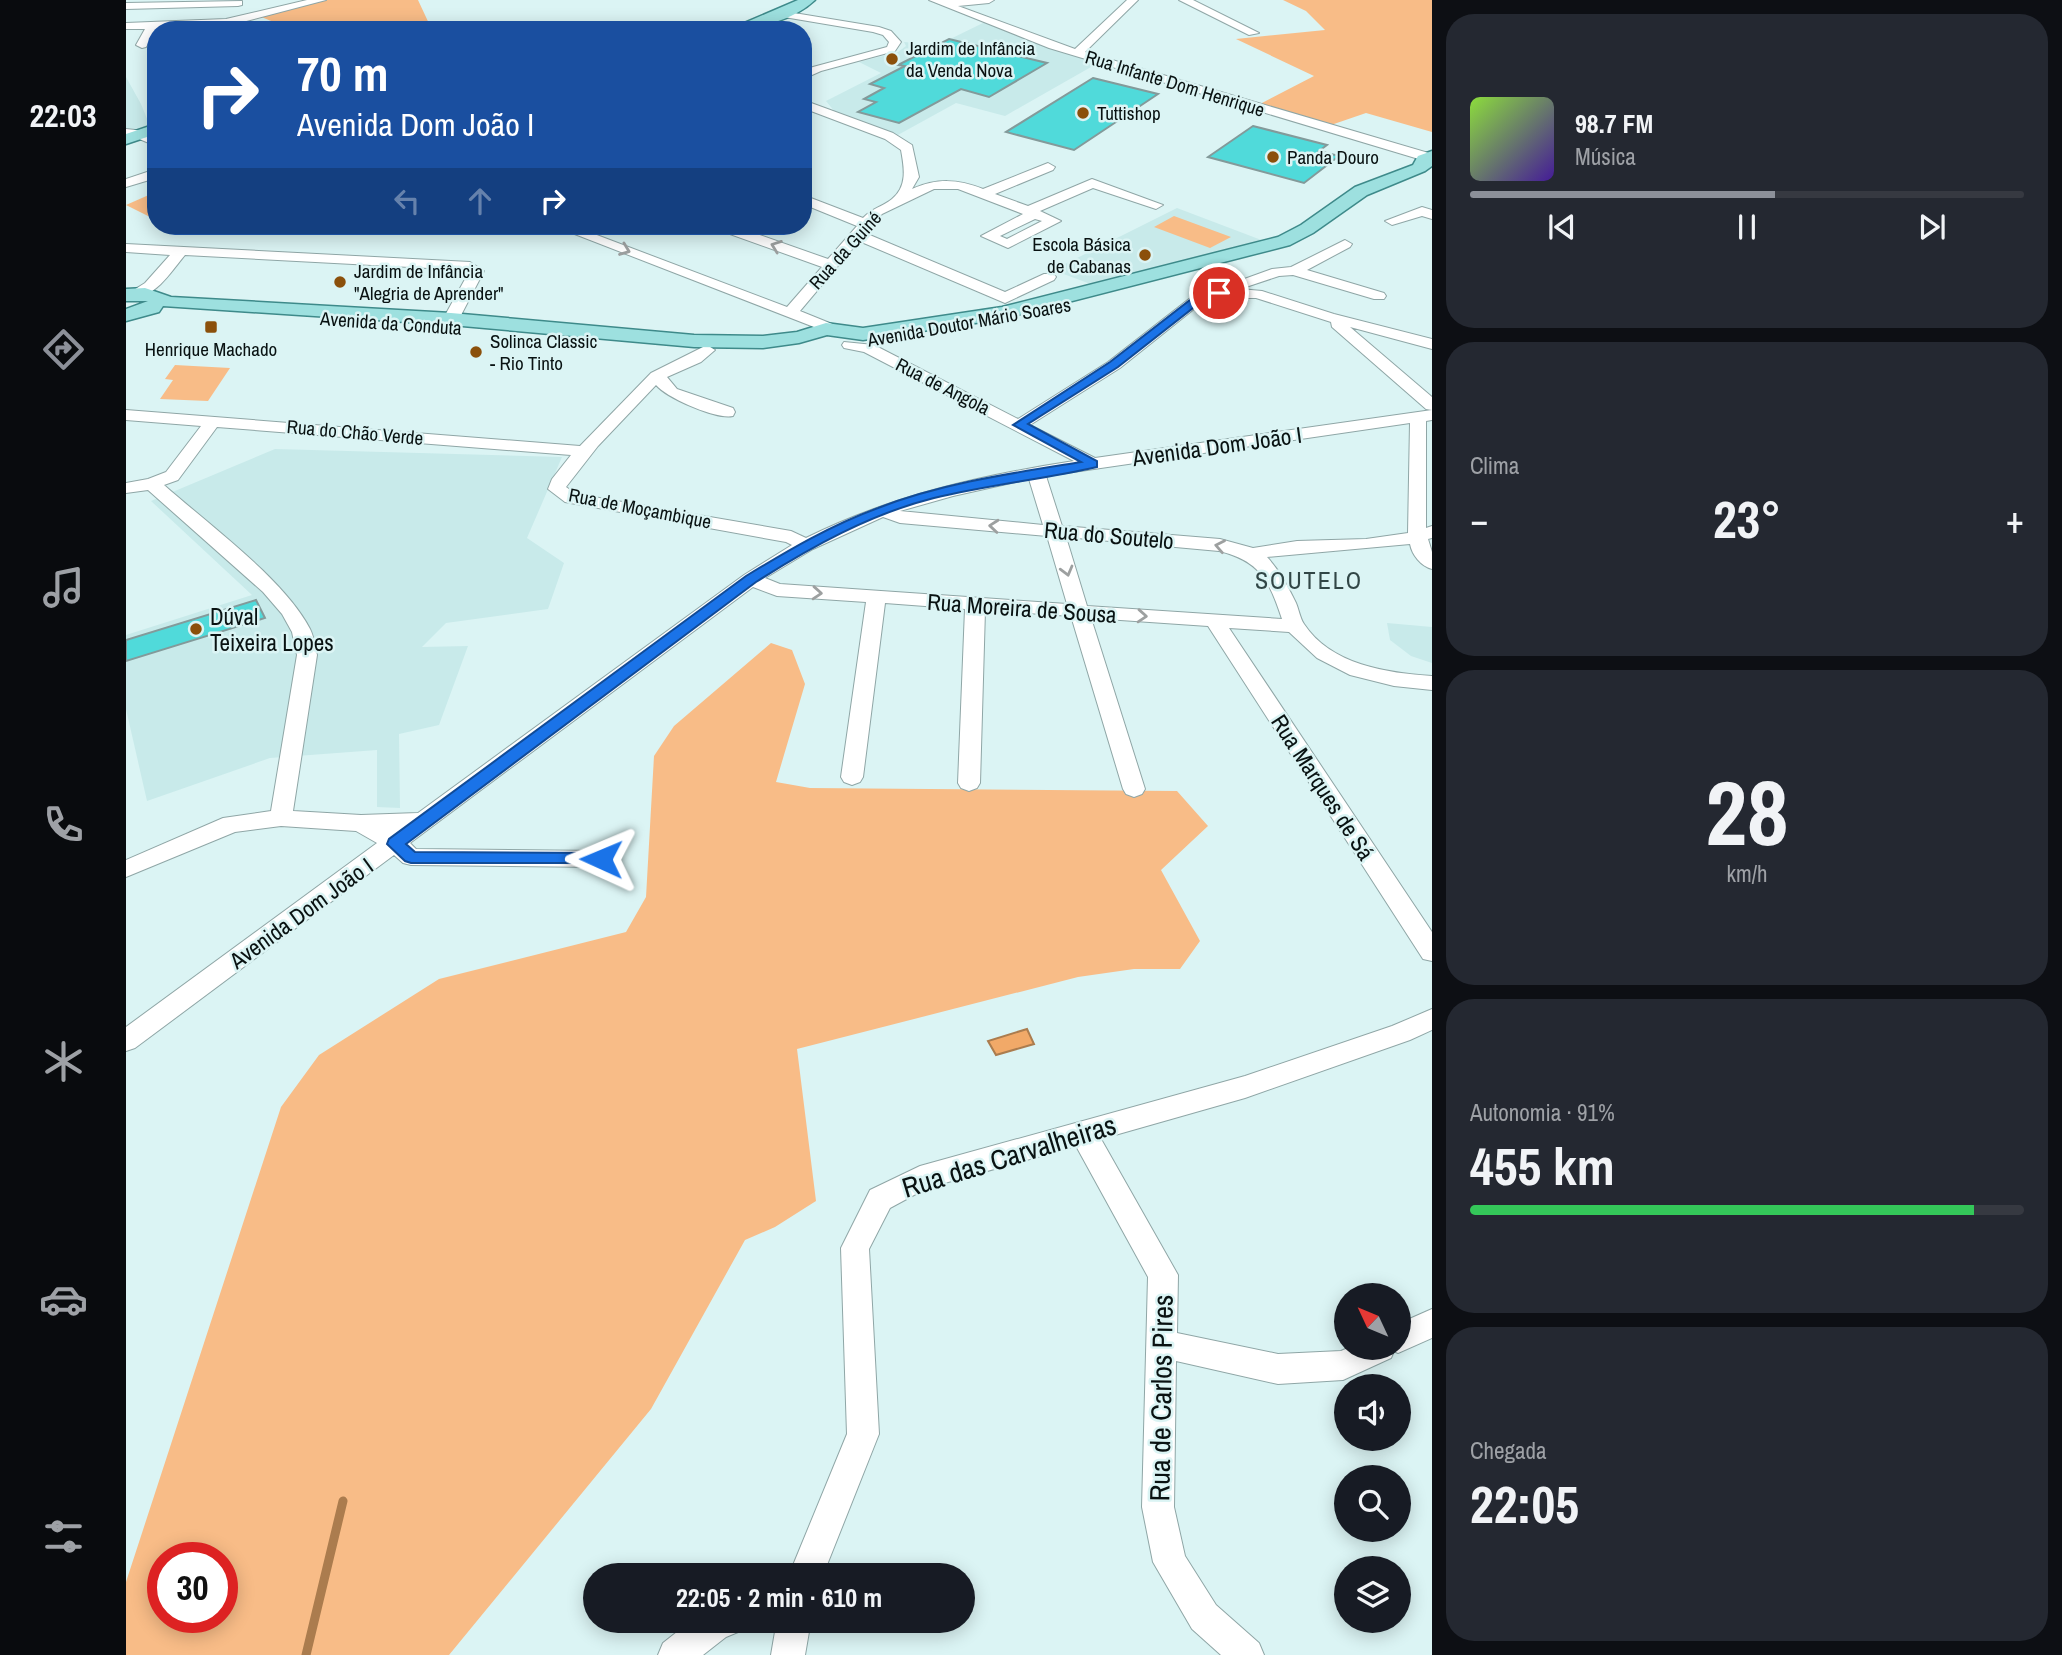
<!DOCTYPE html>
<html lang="pt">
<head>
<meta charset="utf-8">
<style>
	:root { --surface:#171b24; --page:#242831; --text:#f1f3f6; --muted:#9ea1a6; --line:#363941; --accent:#8c9099 }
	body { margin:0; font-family:"Archivo Narrow",sans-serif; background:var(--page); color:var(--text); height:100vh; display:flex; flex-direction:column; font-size:26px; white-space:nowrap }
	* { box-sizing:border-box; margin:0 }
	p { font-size:23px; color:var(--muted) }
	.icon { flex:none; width:38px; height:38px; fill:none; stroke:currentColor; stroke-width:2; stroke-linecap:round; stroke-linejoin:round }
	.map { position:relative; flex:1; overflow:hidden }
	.panel { display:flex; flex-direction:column; gap:14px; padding:14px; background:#0d0f14; width:630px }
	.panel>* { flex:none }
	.top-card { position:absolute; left:21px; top:21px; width:665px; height:214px; border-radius:28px; box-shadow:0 4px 18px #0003; background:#1a4fa0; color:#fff; overflow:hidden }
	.needle { width:46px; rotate:314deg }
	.controls { position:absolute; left:1208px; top:1283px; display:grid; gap:14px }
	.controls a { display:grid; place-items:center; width:77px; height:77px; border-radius:50%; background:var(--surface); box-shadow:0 4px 18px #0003; font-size:35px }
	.speed { position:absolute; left:21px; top:1542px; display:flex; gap:14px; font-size:35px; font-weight:700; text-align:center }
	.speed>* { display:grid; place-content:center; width:91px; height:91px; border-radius:50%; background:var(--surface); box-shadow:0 4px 18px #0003; line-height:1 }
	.speed .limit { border:10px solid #d22; background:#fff; color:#111 }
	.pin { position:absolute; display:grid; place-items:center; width:60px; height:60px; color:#fff; margin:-30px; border:4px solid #fff; border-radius:50%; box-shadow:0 2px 7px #0007 }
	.me { position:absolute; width:77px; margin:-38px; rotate:271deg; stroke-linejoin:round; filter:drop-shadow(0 0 5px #0008) }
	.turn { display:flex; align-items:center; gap:24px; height:147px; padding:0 35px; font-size:32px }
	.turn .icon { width:91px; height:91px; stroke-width:2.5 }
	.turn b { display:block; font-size:49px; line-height:60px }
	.lanes { display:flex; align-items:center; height:66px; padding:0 35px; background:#0003; justify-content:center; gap:35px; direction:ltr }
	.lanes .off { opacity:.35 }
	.big { font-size:52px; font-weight:700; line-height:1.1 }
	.panel .tile { flex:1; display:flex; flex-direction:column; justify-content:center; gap:10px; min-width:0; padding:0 24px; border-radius:28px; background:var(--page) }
	.panel .dial { align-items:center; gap:0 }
	.dial b { font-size:91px; line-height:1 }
	.song { display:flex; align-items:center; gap:21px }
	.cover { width:84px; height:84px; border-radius:10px; background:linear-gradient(135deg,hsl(90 70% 55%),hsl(260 70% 35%)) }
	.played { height:7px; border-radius:4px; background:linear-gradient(90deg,var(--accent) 55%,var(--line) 55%) }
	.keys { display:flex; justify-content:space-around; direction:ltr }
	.heat { display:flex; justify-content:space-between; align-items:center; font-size:38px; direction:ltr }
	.charge { height:10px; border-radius:5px; background:linear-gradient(90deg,#34c759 91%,var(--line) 0) }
	.trip { position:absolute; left:457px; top:1563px; width:392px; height:70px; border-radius:35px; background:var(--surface); box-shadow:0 4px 18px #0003; font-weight:700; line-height:70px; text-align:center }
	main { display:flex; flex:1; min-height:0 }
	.tab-bar { display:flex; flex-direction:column; width:126px; justify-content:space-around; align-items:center; background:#090b0e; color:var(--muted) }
	.tab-bar .icon { width:49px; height:49px }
	.tab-bar .on { color:var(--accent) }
	.tab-bar b { font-size:32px; color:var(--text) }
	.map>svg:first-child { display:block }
	.built { fill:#c8eaea }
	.green { fill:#f8bc87; fill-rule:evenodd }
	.water { fill:#f1a968; stroke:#ab7c4e; stroke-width:2 }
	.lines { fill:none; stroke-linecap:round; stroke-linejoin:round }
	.stream { stroke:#ab7c4e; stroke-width:9 }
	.building { fill:#50dada; stroke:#839a9a; stroke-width:2 }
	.minor-casing { stroke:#8fa6a6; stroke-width:2 }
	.major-casing { stroke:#3e8a8a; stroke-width:3 }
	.minor { fill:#fff; fill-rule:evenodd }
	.major { fill:#9de0df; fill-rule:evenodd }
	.oneway { stroke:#9da0a0 }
	.route { fill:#1a73e8; stroke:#114b97; stroke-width:2 }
	.poi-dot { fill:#8b500b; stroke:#dbf4f4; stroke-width:2.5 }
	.labels { text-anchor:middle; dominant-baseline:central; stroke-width:5; stroke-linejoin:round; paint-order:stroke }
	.far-poi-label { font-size:19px; fill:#091212; stroke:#dbf4f4; text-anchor:start }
	.far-street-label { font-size:19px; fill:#091212; stroke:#dbf4f4 }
	.street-label { font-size:23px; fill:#091212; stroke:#dbf4f4 }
	.poi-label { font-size:23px; fill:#091212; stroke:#dbf4f4; text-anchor:start }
	.neighbourhood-label { font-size:24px; letter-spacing:2px; fill:#314646; stroke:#dbf4f4 }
	.near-street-label { font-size:28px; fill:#091212; stroke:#dbf4f4 }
</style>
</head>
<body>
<main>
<nav class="tab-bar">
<b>22:03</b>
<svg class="icon on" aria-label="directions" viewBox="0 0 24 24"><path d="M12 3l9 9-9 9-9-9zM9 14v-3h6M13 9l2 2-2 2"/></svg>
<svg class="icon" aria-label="music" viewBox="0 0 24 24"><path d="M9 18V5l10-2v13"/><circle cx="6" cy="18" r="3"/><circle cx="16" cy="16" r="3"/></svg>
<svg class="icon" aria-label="phone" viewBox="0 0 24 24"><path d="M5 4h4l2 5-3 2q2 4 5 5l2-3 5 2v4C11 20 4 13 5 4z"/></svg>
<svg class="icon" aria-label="climate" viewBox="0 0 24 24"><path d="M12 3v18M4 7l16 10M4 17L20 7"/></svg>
<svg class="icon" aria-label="car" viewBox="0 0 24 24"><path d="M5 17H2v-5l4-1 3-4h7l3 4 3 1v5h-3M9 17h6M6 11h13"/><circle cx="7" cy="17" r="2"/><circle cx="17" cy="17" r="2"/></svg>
<svg class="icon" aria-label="filters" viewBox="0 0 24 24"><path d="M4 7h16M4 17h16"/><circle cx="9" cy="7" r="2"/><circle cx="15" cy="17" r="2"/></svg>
</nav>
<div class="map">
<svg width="1306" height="1655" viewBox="0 0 1306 1655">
	<rect width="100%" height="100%" fill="#dbf4f4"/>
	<path class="built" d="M 859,22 L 972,63 L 879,116 L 830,103 L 770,136 L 709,112 L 700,101 L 755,73 L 733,62 L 772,52 L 780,46 L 778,42 L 812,45 Z
		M 0,77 L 15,104 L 24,126 L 0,131 Z
		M 1051,208 L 1138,241 L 967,285 L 927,270 Z
		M 149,449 L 436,457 L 401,538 L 438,563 L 422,609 L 320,623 L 296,647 L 342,646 L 313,725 L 273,734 L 274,808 L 251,807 L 251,750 L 144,758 L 21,801 L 0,709 L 0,635 L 126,595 L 25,501 Z
		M 1261,623 L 1306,627 L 1306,663 L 1285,656 L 1264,640 Z"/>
	<path class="green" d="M 186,0 L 292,0 L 306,30 L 167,30 L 133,16 L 185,4 Z
		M 1157,0 L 1306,0 L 1306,132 L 1240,113 L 1205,125 L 1134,104 L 1188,76 L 1110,39 L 1199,30 L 1180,11 Z
		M 25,194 L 30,197 L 30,220 L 0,205 Z
		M 1048,216 L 1105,237 L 1084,248 L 1028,227 Z
		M 49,365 L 104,368 L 82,401 L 34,399 L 47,380 L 39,379 Z
		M 645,643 L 666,650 L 679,684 L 650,782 L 684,788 L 1051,791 L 1082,826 L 1035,870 L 1074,941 L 1054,969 L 1008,969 L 952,977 L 671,1049 L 690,1201 L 649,1227 L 619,1240 L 525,1409 L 323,1655 L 0,1655 L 0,1582 L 155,1107 L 193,1055 L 313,979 L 500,932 L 520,897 L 528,756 L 548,726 ZM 37,1558 L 96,1558 L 96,1617 L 37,1617 Z"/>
	<path class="water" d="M 901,1029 L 908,1044 L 870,1055 L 862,1041 Z"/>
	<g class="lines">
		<path class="stream" d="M 180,1655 L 217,1501"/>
	</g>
	<path class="building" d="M 823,39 L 921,63 L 863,97 L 835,89 L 773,123 L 732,112 L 750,102 L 738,99 L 758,88 L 744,84 L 779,66 L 772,65 Z
		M 967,78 L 1032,94 L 948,150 L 880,132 Z
		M 1127,126 L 1201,145 L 1193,151 L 1213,156 L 1178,183 L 1082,157 Z
		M 130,600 L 139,618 L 0,661 L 0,640 Z"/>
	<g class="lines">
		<defs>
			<path id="minor" d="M 181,0 L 200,0 L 105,25 L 31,28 L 20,47 L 16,48 L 10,45 L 19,29 L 0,29 L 0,23 L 100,19 Z
				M 803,0 L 868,0 L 863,3 L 832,6 L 949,49 L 1001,0 L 1012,0 L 959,52 L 1306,154 L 1306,159 L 1296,160 L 923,48 Z
				M 1053,0 L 1067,0 L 1133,33 L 1123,35 Z
				M 116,1 L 116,5 L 112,6 L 0,9 L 0,3 Z
				M 656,11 L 753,27 L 765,31 L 775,42 L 769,51 L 695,71 L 677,79 L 677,71 L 687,67 L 761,47 L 763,42 L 757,35 L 747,32 L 652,16 L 652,12 Z
				M 677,100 L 767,133 L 786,145 L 793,177 L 786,189 C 811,178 832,179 857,189 L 922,163 L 929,167 L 927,170 L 869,194 L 902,206 L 966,179 L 1037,205 L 1030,209 L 967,188 L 914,211 L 935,221 L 882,248 L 855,236 L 897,214 L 832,189 L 808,189 L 756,214 L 739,233 L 879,292 L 918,274 L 928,274 L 930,277 L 928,280 L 879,303 L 733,241 L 674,311 L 711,326 L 714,329 L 706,334 L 428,226 L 447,226 L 661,307 L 696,267 L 590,229 L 588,226 L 608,226 L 702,259 L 731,226 L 677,204 L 677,195 L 737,218 C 746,208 756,207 766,199 C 782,186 778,167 775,150 L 759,139 L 677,108 ZM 909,219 L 916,221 L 881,239 L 874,236 Z
				M 0,129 L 18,131 L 30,137 L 30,146 L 11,138 L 0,137 Z
				M 30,169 L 30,178 L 0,187 L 0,179 Z
				M 1296,207 L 1306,210 L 1306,219 L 1296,216 L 1266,225 L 1259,221 Z
				M 1219,240 L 1226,244 L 1224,247 L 1181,270 L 1258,293 L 1260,296 L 1258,299 L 1248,299 L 1167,275 L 1153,276 L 1114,289 L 1136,291 L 1208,314 L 1306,339 L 1306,349 L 1224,327 L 1306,397 L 1306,410 L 1300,409 L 1206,327 L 1205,322 L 1130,298 L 1095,298 L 1073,305 L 994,368 L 904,425 L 969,458 L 1306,410 L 1306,420 L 1300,421 L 1300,528 L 1306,526 L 1306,538 L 1302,539 L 1306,552 L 1306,569 C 1295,566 1286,555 1284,544 L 1141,557 C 1153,570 1162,586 1170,603 C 1173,610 1174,618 1178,624 C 1205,665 1261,673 1306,676 L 1306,690 L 1268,686 L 1224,675 L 1191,658 L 1163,632 L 1103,628 L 1306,932 L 1306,961 L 1297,959 L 1082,626 L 965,618 L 1019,789 L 1016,794 L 1008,797 L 1000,794 L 997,789 L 945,616 L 859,610 L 854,783 L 851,788 L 843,791 L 835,788 L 832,783 L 839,609 L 759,603 L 737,777 L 734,782 L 726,785 L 718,782 L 715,777 L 740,602 L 651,596 L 627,587 L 284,843 L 290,849 L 475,851 L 483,853 L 487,859 L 483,865 L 475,867 L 285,865 L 277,863 L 268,855 L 9,1048 L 0,1051 L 0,1027 L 251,843 L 230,831 L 155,826 L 109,832 L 0,877 L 0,860 L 97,818 L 145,811 L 171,655 L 166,632 L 156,614 L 137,592 L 22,490 L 0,493 L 0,483 L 22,479 L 40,472 L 75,426 L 0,420 L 0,410 L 454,446 L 525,373 L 581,345 L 589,350 L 575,362 L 541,377 L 551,389 L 607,408 L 609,412 L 607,416 C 591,420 541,398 530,385 L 472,446 L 440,487 L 450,494 L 665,531 L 680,538 C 764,496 856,475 948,461 L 738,352 L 718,348 L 716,345 L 718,342 L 748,345 L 892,419 L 982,362 L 1063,299 L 1146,269 L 1165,267 ZM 1284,423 L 1282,533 L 1240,539 L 1171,541 L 1127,548 L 1094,539 L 936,526 L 920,476 ZM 91,427 L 445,455 L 426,479 L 422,489 L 439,502 L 660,542 L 666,545 L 618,575 L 292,813 L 235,815 L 167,811 L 191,655 C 189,646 188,637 184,629 C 158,579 82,524 38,485 L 52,480 ZM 903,479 L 917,525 L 774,511 L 827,496 ZM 757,517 L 774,523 L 921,536 L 941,604 L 654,584 L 639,578 L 687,549 ZM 940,537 L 1093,551 C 1134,561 1143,580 1156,619 L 961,606 Z
				M 0,244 L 344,262 L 358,271 L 333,319 L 325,324 L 317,319 L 343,272 L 340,270 L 59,255 C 46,270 28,301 5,296 L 3,293 L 19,283 L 44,255 L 0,252 Z
				M 1306,1009 L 1306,1030 L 1284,1040 L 1119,1098 L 975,1139 L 1052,1275 L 1051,1333 L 1152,1354 L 1215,1351 L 1222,1348 L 1272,1348 L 1272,1324 L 1306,1309 L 1306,1338 L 1272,1353 L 1268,1351 L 1265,1358 L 1217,1380 L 1152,1384 L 1050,1361 L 1048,1507 L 1059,1556 L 1090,1605 L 1133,1643 L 1138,1655 L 1095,1655 L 1066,1629 L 1027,1562 L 1016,1507 L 1022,1277 L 950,1146 L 801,1188 L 764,1208 L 743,1249 L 753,1434 L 697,1575 L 663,1575 L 721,1434 L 715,1248 L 744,1190 L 794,1166 L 1119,1076 L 1266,1026 Z
				M 566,1620 L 617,1620 L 612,1632 L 600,1637 L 577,1655 L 532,1655 L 537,1643 Z
				M 651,1620 L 685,1620 L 679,1655 L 645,1655 Z"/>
			<path id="major" d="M 672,0 L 689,0 C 668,20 630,30 602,30 Z
				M 30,124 L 30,134 L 0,144 L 0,134 Z
				M 1306,151 L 1306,166 L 1299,171 L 1241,195 L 1187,233 L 1164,245 L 876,319 L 737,340 L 701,335 L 673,343 L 637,348 L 568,347 L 325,325 L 37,306 L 33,312 L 0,321 L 0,309 L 22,301 L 0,301 L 0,289 L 19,288 L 45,297 L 325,313 L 568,335 L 637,336 L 671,332 L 700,323 L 737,328 L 876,307 L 1152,237 L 1175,225 L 1229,187 L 1287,165 L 1292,156 Z"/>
		</defs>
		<use href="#minor" class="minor-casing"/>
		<use href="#major" class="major-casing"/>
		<use href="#minor" class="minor"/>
		<use href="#major" class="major"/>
	</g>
	<defs><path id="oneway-chevron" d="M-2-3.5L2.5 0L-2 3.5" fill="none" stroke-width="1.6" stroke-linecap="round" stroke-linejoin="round" transform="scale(1.75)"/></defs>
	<g class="oneway">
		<use href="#oneway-chevron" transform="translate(650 246) rotate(-160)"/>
		<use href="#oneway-chevron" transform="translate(499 250) rotate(21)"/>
		<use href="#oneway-chevron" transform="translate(868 526) rotate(-175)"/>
		<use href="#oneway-chevron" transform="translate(1094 546) rotate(-169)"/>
		<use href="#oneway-chevron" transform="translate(941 571) rotate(75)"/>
		<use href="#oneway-chevron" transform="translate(691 593) rotate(4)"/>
		<use href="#oneway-chevron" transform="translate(1016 616) rotate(4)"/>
	</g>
	<path class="route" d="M 1093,289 L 1097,290 L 1097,295 L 1071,305 L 992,367 L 902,424 L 971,461 L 971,467 C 918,479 862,485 808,498 C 744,514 685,547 630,582 L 280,844 L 289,852 L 475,853 L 481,855 L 483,859 L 481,863 L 285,863 L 279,861 L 261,844 L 263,839 L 620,576 C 663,550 705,525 752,508 C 816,483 887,473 955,462 L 887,425 L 984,362 L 1064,300 Z"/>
	<g class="poi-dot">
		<circle cx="766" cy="59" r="7"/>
		<circle cx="957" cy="113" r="7"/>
		<circle cx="1147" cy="157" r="7"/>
		<circle cx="1019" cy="255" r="7"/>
		<circle cx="214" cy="282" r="7"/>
		<rect x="78" y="320" width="14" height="14" rx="3.5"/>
		<circle cx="350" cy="352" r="7"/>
		<circle cx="70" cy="629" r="7"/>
	</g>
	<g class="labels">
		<g class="far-poi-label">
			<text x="780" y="48">Jardim de Infância<tspan x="780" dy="22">da Venda Nova</tspan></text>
			<text x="971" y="113">Tuttishop</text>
			<text x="1161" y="157">Panda Douro</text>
			<text x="1005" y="244" text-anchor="end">Escola Básica<tspan x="1005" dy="22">de Cabanas</tspan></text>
			<text x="228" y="271">Jardim de Infância<tspan x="228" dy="22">"Alegria de Aprender"</tspan></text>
			<text x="364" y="341">Solinca Classic<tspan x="364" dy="22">- Rio Tinto</tspan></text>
			<text x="85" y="349" text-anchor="middle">Henrique Machado</text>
		</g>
		<g class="far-street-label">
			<text transform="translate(1049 83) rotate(17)">Rua Infante Dom Henrique</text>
			<text transform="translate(719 250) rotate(-48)">Rua da Guiné</text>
			<text transform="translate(843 322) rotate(-10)">Avenida Doutor Mário Soares</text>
			<text transform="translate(265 323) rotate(4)">Avenida da Conduta</text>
			<text transform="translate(817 386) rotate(27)">Rua de Angola</text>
			<text transform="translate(229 432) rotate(5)">Rua do Chão Verde</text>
			<text transform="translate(514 508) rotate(11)">Rua de Moçambique</text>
		</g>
		<g class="street-label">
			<text transform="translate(1091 446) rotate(-8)">Avenida Dom João I</text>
			<text transform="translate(983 535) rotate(5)">Rua do Soutelo</text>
			<text transform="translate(896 608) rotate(4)">Rua Moreira de Sousa</text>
			<text transform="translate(1197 787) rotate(57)">Rua Marques de Sá</text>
			<text transform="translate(175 913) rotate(-36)">Avenida Dom João I</text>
		</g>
		<g class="poi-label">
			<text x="84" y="616">Dúval<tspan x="84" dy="26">Teixeira Lopes</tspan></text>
		</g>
		<g class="neighbourhood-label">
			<text x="1183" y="580">SOUTELO</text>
		</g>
		<g class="near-street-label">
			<text transform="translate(883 1156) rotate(-17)">Rua das Carvalheiras</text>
			<text transform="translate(1035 1398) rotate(-89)">Rua de Carlos Pires</text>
		</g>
	</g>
</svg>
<div class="controls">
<a><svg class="needle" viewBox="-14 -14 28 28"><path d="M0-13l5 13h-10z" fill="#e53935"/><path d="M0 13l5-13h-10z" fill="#9ea1a6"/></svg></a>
<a><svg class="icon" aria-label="sound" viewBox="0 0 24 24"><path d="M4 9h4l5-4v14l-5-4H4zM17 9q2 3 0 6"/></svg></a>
<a><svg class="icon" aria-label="search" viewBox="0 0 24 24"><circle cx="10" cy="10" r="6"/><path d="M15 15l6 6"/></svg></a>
<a><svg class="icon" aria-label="layers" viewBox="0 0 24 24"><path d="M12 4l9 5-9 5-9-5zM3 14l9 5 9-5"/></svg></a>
</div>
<div class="speed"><div class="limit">30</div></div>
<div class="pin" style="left:1093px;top:293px;background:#d93025"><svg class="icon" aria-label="arrive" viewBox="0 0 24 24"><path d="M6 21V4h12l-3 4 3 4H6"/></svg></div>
<svg class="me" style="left:475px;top:859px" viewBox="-20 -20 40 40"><path d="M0-17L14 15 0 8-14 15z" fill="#1a73e8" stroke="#fff" stroke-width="4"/></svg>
<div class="trip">22:05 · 2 min · 610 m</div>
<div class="top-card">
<div class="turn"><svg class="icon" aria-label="right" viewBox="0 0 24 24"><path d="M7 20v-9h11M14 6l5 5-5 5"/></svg><div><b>70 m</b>Avenida Dom João I</div></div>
<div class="lanes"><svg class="icon off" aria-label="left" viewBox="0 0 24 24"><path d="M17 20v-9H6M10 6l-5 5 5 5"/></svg><svg class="icon off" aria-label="ahead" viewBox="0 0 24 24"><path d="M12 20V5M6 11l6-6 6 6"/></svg><svg class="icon" aria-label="right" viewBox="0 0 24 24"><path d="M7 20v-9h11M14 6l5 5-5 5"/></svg></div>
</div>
</div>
<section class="panel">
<div class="tile">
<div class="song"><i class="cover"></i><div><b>98.7 FM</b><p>Música</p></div></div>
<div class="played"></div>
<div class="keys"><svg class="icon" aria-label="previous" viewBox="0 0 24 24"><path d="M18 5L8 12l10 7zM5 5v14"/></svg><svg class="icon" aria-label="pause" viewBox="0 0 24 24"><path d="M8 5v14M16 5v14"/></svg><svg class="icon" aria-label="next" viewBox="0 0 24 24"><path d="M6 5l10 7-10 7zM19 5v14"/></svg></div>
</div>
<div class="tile"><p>Clima</p>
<div class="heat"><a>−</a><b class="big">23°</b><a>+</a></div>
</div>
<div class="tile dial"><b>28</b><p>km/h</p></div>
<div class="tile"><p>Autonomia · 91%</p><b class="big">455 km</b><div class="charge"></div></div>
<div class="tile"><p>Chegada</p><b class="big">22:05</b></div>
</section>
</main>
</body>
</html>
